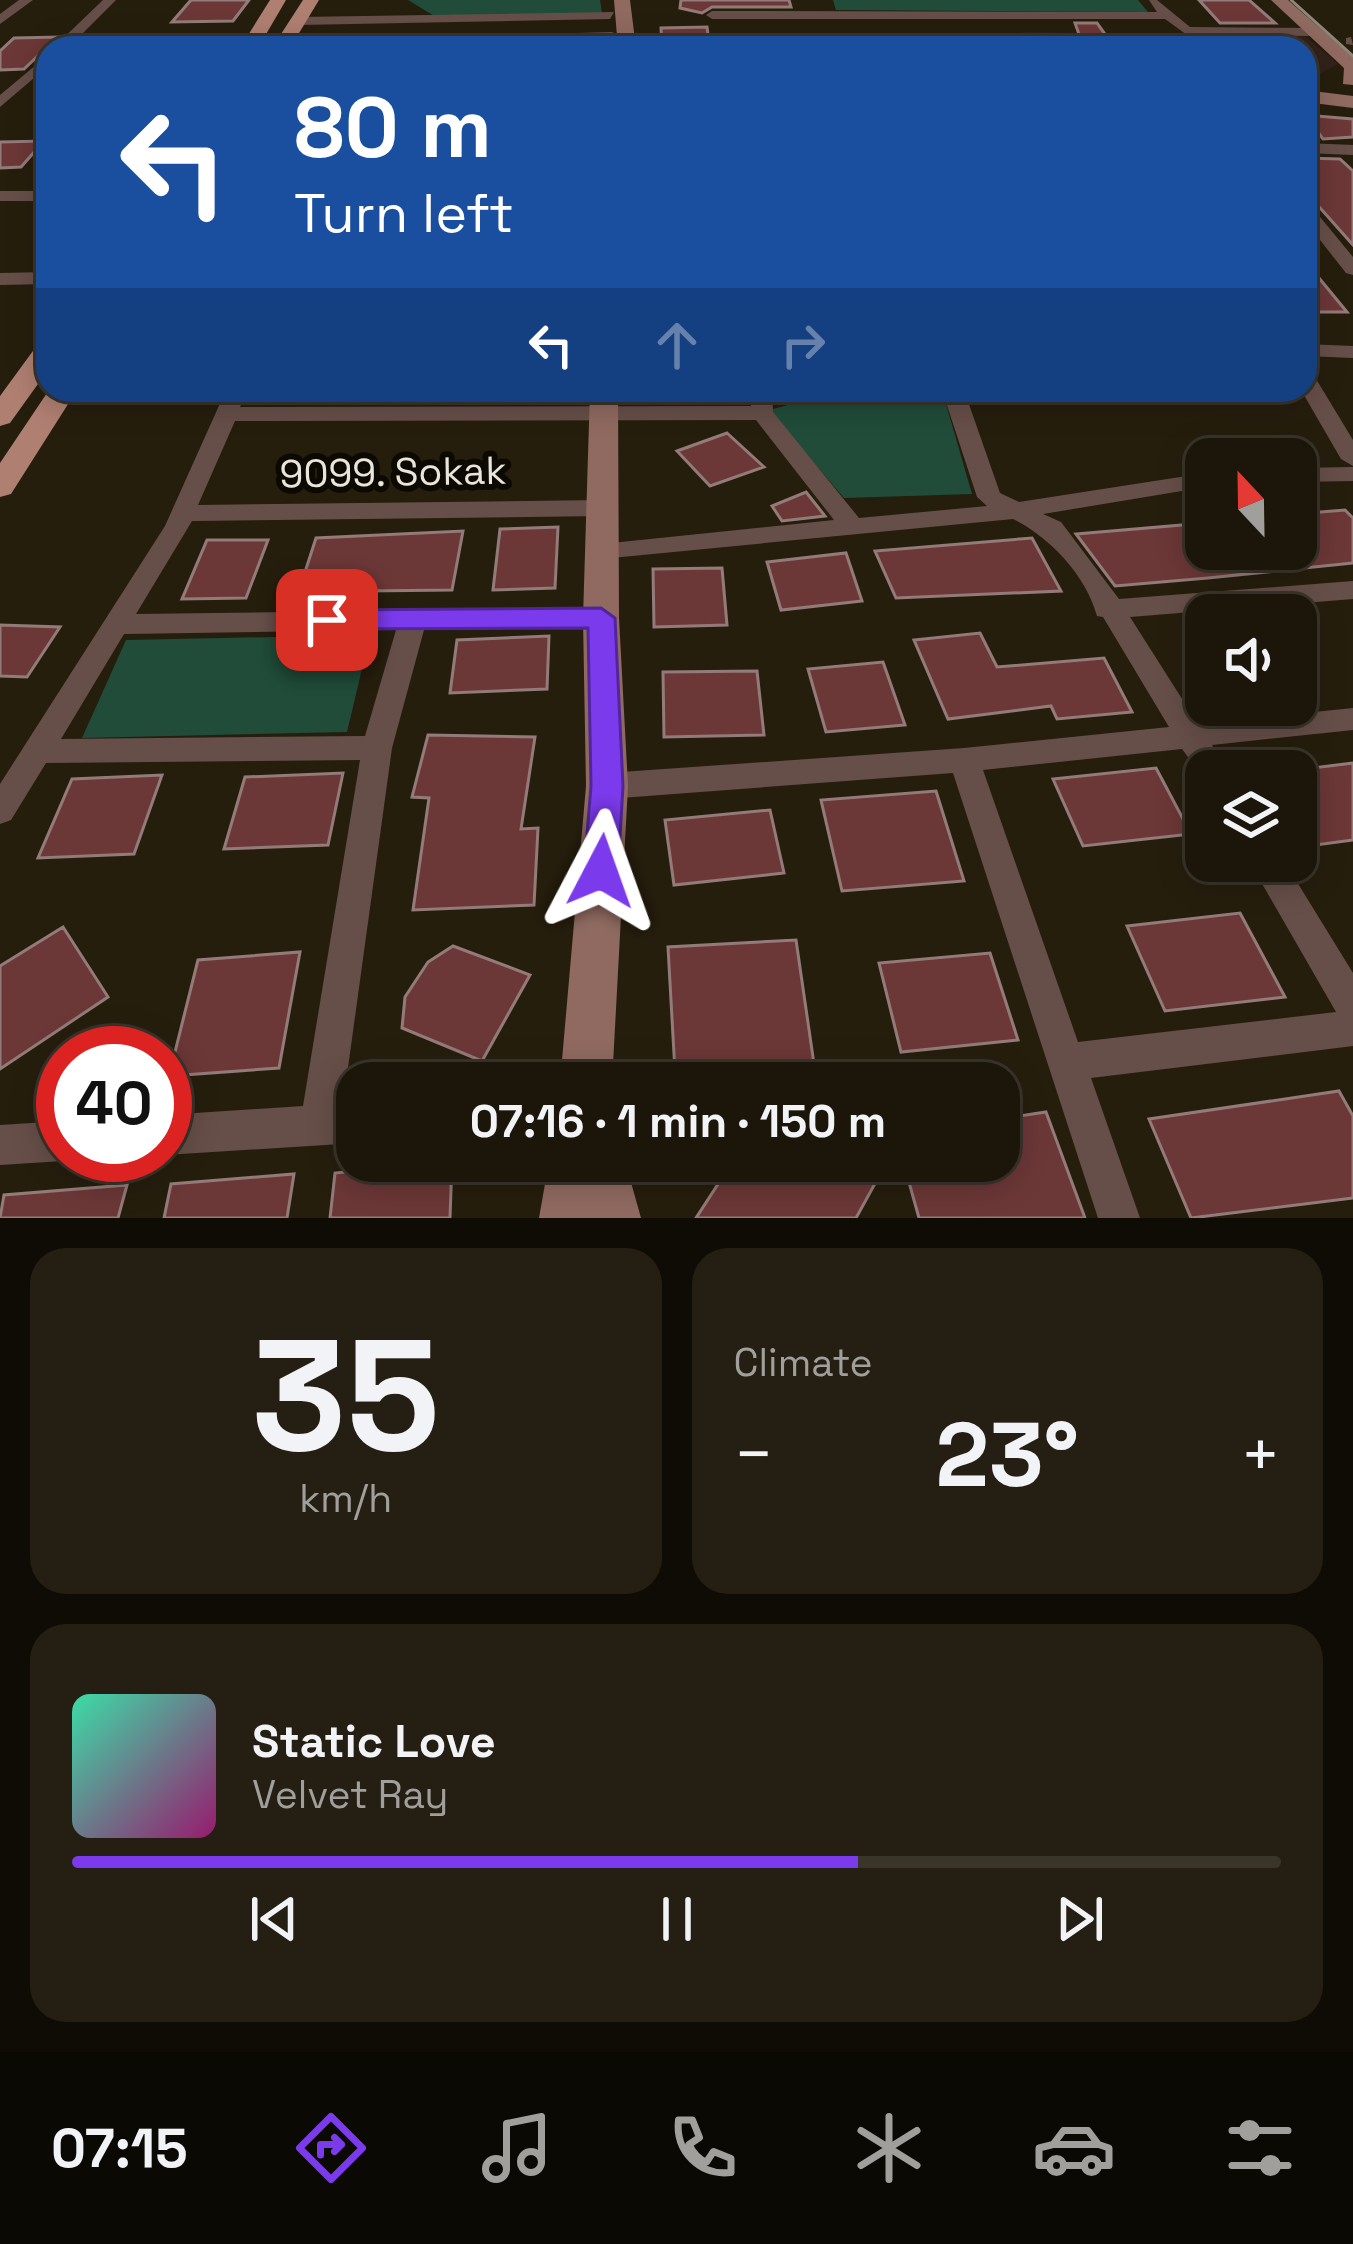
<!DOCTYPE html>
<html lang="en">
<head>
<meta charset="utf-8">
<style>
	:root { --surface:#1c160a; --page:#251f13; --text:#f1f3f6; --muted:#a09f9c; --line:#3a352b; --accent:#7c3aed }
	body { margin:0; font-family:"Space Grotesk",sans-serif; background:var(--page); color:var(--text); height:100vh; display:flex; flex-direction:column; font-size:45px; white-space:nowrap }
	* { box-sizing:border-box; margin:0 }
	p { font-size:39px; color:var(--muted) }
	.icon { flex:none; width:66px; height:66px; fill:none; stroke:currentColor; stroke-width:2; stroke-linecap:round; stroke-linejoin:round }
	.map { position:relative; height:1218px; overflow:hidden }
	.sheet { display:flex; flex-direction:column; gap:30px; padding:30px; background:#0f0c06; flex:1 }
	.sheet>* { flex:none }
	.guide { position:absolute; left:36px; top:36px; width:1281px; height:366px; border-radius:36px; box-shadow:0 6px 30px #0003,0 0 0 3px var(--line); background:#1a4fa0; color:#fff; overflow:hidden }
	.needle { width:78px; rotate:338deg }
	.tools { position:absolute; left:1185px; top:438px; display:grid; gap:24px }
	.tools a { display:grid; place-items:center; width:132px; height:132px; border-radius:24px; background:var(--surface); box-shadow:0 6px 30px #0003,0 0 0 3px var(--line); font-size:60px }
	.speed { position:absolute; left:36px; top:1026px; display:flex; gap:24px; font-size:60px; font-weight:700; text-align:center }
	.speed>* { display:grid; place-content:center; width:156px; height:156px; border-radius:50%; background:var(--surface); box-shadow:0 6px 30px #0003,0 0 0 3px var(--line); line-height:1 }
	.speed .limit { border:18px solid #d22; background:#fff; color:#111 }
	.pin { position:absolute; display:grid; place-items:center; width:102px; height:102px; color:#fff; margin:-51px; border-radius:24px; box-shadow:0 6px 18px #0006 }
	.me { position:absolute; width:132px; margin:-66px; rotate:4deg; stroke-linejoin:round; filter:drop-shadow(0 0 9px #0008) }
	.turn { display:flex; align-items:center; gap:42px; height:252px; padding:0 60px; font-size:54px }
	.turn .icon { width:156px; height:156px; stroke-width:2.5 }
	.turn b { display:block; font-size:84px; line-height:102px }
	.lanes { display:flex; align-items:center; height:114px; padding:0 60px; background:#0003; justify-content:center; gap:60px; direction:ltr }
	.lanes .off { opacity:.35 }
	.big { font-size:90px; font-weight:800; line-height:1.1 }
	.sheet .tile { flex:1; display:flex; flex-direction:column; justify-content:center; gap:18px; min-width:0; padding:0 42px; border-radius:36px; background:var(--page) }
	.sheet .dial { align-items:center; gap:0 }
	.dial b { font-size:156px; line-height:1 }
	.song { display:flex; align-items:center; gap:36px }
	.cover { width:144px; height:144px; border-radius:18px; background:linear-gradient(135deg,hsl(160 70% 55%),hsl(320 70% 35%)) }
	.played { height:12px; border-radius:6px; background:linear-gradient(90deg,var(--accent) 65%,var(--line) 65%) }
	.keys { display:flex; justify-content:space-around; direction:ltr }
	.heat { display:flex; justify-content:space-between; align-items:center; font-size:66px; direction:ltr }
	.sheet .tiles { flex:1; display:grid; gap:30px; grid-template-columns:1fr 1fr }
	.tile:last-child { grid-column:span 2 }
	.trip { position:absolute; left:336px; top:1062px; width:684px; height:120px; border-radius:36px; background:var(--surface); box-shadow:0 6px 30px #0003,0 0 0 3px var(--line); font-weight:800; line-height:120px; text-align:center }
	.dock { display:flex; height:192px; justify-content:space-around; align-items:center; background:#0b0904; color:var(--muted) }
	.dock .icon { width:84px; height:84px }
	.dock .current { color:var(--accent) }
	.dock b { font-size:54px; color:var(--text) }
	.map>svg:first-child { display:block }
	.education { fill:#322219 }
	.green { fill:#204c39 }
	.building { fill:#6c3737; stroke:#937b79; stroke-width:3 }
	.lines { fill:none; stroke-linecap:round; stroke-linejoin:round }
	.lane { stroke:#674f49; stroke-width:8 }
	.street { fill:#674f49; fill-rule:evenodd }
	.secondary { fill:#906a61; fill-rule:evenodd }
	.primary { fill:#af7f72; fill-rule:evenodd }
	.tram { stroke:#8d8779; stroke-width:3 }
	.route { fill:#7c3aed; stroke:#51269a; stroke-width:3 }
	.labels { text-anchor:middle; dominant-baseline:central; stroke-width:12; stroke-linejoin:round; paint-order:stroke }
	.street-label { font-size:39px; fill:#eae5da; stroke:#0c0903 }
</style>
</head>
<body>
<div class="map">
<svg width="1353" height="1218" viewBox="0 0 1353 1218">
	<rect width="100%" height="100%" fill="#261e0d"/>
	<path class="education" d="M 1022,32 L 1305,36 L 1338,64 L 1305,82 L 1305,48 L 1033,48 Z"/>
	<path class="green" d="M 408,0 L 600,0 L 602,13 L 436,17 Z
		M 833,0 L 1138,0 L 1148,12 L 836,10 Z
		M 256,390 L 437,390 L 435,397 L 251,402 Z
		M 786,390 L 942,390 L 972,494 L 844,498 L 769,410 L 788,405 Z
		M 370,635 L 347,732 L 82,738 L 126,640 Z"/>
	<path class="building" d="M 191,0 L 249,0 L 233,21 L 172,22 Z
		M 681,0 L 789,0 L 791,7 L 712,7 L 702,13 L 680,8 Z
		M 1199,0 L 1249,0 L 1275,23 L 1220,23 Z
		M 1075,23 L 1097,23 L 1115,48 L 1084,48 Z
		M 707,27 L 710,48 L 662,48 L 661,28 Z
		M 58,37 L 24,69 L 0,70 L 0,51 L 14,38 Z
		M 1305,115 L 1353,119 L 1353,137 L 1323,139 Z
		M 44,141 L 21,167 L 0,168 L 0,142 Z
		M 1305,158 L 1340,159 L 1353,171 L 1353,245 L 1305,191 Z
		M 1305,261 L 1347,312 L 1305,312 Z
		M 727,433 L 764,467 L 710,486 L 677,451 Z
		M 806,492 L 825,516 L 782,521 L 772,506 Z
		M 1345,510 L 1353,518 L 1353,563 L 1208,578 L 1115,586 L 1076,534 L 1206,523 L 1206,549 L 1296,549 L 1296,514 Z
		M 558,527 L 555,588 L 493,590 L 500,529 Z
		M 463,531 L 452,590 L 366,591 L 364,599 L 296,600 L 316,538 Z
		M 1032,538 L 1061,591 L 896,598 L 875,551 Z
		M 207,540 L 268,540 L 246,598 L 182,599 Z
		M 846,553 L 862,601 L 781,610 L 767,562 Z
		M 722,568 L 727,625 L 654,627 L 653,569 Z
		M 0,625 L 60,627 L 27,677 L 0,676 Z
		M 980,633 L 997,667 L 1104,658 L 1132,712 L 1057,719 L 1051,706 L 948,719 L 914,640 Z
		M 549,636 L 547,689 L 450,693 L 457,640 Z
		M 883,662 L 905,725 L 826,732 L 808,669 Z
		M 757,671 L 764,735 L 664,737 L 663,672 Z
		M 428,735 L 535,737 L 521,829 L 538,828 L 534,905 L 413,910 L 429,798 L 412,797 Z
		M 1353,763 L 1353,840 L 1316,845 L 1296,815 L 1296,770 Z
		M 1156,768 L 1191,834 L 1083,846 L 1053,779 Z
		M 343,773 L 328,845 L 224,849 L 245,777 Z
		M 162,775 L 134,854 L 38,858 L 72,779 Z
		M 936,791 L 964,881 L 842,891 L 821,800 Z
		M 770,810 L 784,873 L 674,885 L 665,820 Z
		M 1240,913 L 1285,997 L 1165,1011 L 1127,926 Z
		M 63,927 L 108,997 L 0,1069 L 0,966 Z
		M 796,940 L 814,1064 L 675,1072 L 668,947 Z
		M 453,946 L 530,975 L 482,1061 L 402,1028 L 405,997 L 428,962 Z
		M 300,952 L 279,1068 L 169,1076 L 198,960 Z
		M 990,953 L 1018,1040 L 901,1052 L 879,963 Z
		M 1339,1091 L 1353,1116 L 1353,1198 L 1191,1218 L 1149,1119 Z
		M 1046,1112 L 1085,1218 L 919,1218 L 903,1161 L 999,1161 L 999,1119 Z
		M 452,1161 L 450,1218 L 330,1218 L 335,1173 Z
		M 733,1161 L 850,1161 L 877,1180 L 856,1218 L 696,1218 Z
		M 294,1174 L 287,1218 L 164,1218 L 171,1184 Z
		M 127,1185 L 118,1218 L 0,1218 L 4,1195 Z"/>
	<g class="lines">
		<path class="lane" d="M 515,48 L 542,38 L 611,36"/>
		<path class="street" d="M 19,0 L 33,0 L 0,24 L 0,14 Z
			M 103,0 L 116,0 L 68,48 L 53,48 Z
			M 1149,0 L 1157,0 L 1190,27 L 1318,28 L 1324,32 L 1318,36 L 1187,35 L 1165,19 L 712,19 L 706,15 L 712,11 L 1157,12 Z
			M 614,12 L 610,19 L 299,25 L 293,21 L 299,17 Z
			M 723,37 L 1021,40 L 1028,44 L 1021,48 L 718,44 Z
			M 1351,37 L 1353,45 L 1346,44 L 1346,38 Z
			M 484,41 L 479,48 L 378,48 L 385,44 Z
			M 48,55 L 48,66 L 0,107 L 0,95 Z
			M 1305,143 L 1353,145 L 1353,155 L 1305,153 Z
			M 0,191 L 48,191 L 48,201 L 0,201 Z
			M 1305,205 L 1311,206 L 1353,257 L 1353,275 L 1346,273 L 1305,221 Z
			M 48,272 L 48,284 L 0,285 L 0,273 Z
			M 1305,344 L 1353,346 L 1353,358 L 1305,356 Z
			M 1305,373 L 1313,374 L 1353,440 L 1353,466 L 1341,459 L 1301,390 L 1305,390 Z
			M 226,390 L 248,390 L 240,407 L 751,406 L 750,390 L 772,390 L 773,412 L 859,518 L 987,506 L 977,497 L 942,390 L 964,390 L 1000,493 L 1019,502 L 1206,473 L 1206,487 L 1043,514 L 1061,522 L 1119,599 L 1353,581 L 1353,599 L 1130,617 L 1198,724 L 1353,708 L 1353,730 L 1212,745 L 1227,771 L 1206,771 L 1206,781 L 1182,749 L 983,770 L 1078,1042 L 1336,1012 L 1249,861 L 1284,861 L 1353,973 L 1353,1046 L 1091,1078 L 1140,1218 L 1098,1218 L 953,773 L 607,799 L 596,795 L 591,786 L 596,777 L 607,773 L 964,748 L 1169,727 L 1103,617 L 1097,616 C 1086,576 1051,538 1013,519 L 601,559 L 588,551 L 592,545 L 834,520 L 756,420 L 235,421 L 198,505 L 603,500 L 615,508 L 603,516 L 192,521 L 136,614 L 601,608 L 615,618 L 601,628 L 424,630 L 392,748 L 343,1104 L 357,1103 L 357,1143 L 165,1155 L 165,1115 L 303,1106 L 360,760 L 46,763 L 11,820 L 0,824 L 0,784 L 165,526 ZM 396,630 L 365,736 L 61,739 L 124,634 Z
			M 1353,467 L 1353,481 L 1296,482 L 1296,468 Z
			M 63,1121 L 63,1155 L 77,1155 L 63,1161 L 0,1165 L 0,1125 Z"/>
		<path class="secondary" d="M 614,0 L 630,0 L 636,48 L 618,48 Z
			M 1271,0 L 1288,0 L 1353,57 L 1353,85 L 1343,84 L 1344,68 Z
			M 1305,90 L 1353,96 L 1353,108 L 1305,102 Z
			M 590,390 L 618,390 L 619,618 L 628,786 L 612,1083 L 560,1083 L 586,786 L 583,618 Z
			M 549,1161 L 625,1161 L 641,1218 L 539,1218 Z"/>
		<path class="primary" d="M 270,0 L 286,0 L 258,48 L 240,48 Z
			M 303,0 L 319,0 L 290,48 L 272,48 Z
			M 48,342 L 48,370 L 10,423 L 0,426 L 0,396 L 38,344 Z
			M 49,390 L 77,390 L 11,494 L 0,497 L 0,463 Z"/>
		<path class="tram" d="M 1291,0 L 1353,56"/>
	</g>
	<path class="route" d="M 601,608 L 615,618 L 623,786 L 618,871 L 613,881 L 601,885 L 589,881 L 584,871 L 591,786 L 588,628 L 327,629 L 314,620 L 327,610 Z"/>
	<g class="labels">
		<g class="street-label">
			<text transform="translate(393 472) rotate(-1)">9099. Sokak</text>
		</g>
	</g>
</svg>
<div class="tools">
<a><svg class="needle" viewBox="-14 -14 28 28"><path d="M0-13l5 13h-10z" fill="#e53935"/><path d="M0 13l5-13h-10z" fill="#a09f9c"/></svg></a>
<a><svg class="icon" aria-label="sound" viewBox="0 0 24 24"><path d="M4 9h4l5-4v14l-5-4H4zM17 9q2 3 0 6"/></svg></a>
<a><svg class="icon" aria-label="layers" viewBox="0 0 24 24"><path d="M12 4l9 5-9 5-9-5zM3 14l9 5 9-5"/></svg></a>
</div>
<div class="speed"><div class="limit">40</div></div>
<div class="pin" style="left:327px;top:620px;background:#d93025"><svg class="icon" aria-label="arrive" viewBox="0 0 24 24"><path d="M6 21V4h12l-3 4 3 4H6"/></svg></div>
<svg class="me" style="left:601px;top:871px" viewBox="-20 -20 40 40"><path d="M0-17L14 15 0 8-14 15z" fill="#7c3aed" stroke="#fff" stroke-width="4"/></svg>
<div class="trip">07:16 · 1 min · 150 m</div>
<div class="guide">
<div class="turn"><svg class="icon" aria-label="left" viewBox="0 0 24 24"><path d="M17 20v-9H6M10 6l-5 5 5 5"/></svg><div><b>80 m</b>Turn left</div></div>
<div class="lanes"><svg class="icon" aria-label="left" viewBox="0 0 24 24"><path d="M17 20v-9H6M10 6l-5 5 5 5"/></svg><svg class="icon off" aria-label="ahead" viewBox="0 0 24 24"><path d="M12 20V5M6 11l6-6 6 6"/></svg><svg class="icon off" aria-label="right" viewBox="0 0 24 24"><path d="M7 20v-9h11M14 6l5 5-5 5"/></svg></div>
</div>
</div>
<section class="sheet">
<div class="tiles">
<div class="tile dial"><b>35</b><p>km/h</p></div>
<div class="tile"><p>Climate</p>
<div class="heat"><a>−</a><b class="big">23°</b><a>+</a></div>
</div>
<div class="tile">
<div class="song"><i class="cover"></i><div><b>Static Love</b><p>Velvet Ray</p></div></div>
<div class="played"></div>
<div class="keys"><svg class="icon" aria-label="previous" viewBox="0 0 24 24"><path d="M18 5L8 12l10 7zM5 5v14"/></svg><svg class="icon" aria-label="pause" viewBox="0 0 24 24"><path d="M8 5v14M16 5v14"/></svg><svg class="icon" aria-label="next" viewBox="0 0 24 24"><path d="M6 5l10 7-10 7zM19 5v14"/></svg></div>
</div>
</div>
</section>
<nav class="dock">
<b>07:15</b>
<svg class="icon current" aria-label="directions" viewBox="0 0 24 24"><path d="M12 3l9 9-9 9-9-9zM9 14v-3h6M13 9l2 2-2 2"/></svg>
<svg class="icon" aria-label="music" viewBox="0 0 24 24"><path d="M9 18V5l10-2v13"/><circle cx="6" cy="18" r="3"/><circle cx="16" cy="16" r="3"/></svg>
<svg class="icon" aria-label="phone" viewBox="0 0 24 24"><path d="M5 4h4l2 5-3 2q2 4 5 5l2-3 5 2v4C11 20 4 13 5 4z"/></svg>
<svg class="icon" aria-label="climate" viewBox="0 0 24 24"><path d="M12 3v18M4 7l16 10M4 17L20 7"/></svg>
<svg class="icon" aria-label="car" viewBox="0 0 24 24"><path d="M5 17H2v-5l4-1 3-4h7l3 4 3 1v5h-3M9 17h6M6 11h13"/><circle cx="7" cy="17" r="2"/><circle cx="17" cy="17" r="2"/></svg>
<svg class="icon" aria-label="filters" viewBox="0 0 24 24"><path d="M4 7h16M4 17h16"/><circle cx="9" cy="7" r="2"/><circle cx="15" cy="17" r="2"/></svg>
</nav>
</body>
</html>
